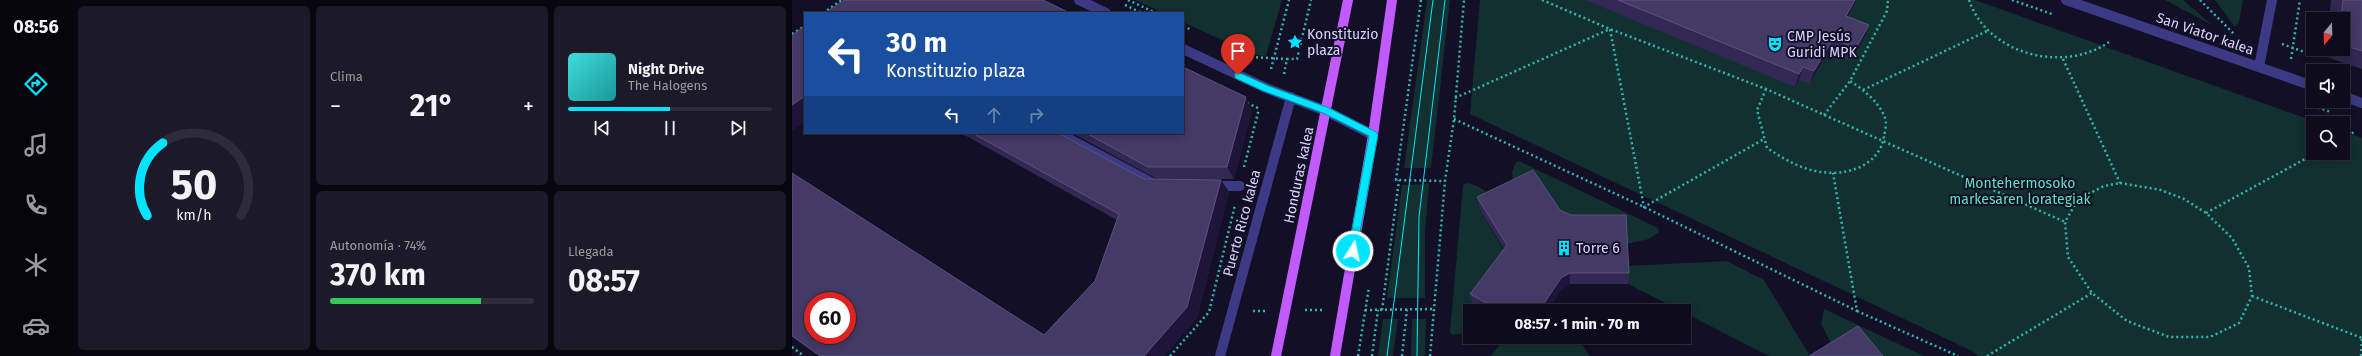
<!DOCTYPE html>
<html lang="es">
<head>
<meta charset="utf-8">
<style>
	:root { --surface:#0e0b1c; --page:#1c1929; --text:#f1f3f6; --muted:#9b9ba3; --line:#2e2b3b; --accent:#00e5ff }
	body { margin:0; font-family:"Fira Sans",sans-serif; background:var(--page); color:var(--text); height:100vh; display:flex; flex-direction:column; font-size:15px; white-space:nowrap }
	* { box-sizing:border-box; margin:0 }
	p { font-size:13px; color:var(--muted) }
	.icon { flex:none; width:22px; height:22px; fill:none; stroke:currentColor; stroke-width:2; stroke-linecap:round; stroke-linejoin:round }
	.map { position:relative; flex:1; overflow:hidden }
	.panel { display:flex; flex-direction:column; gap:6px; padding:6px; background:#08060f; width:720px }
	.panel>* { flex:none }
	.hud { position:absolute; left:12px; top:12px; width:380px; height:122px; border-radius:0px; box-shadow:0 2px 10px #0003,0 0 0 1px var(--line); background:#1a4fa0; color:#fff; overflow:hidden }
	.needle { width:26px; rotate:199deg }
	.tools { position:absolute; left:1514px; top:12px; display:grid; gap:8px }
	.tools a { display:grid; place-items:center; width:44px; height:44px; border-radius:0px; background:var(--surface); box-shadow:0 2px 10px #0003,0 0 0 1px var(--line); font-size:20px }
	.speed { position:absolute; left:12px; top:292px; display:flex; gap:8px; font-size:20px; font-weight:700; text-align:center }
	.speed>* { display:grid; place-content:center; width:52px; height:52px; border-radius:50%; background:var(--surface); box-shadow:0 2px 10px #0003,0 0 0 1px var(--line); line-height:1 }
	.speed .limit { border:6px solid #d22; background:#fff; color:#111 }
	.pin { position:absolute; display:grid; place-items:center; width:34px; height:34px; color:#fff; margin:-41px -17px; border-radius:50% 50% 50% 0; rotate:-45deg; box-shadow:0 0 4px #0007 }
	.pin .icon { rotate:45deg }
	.me { position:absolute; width:44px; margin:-22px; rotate:10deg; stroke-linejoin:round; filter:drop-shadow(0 0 3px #0008) }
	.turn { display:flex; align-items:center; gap:14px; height:84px; padding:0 16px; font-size:18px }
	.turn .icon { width:52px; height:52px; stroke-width:2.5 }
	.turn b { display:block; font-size:28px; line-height:34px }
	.lanes { display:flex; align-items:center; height:38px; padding:0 16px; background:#0003; justify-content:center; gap:20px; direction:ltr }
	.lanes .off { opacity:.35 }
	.big { font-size:30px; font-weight:700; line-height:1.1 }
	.panel .tile { flex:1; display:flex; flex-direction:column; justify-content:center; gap:6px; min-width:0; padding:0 14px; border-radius:6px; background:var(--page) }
	.panel .dial { align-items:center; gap:0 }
	.dial svg { height:104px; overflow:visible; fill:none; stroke:var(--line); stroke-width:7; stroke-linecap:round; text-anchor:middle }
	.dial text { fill:var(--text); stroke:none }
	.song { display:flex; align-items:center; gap:12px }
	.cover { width:48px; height:48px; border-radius:6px; background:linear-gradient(135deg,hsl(180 70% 55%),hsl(180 70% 35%)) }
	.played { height:4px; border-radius:2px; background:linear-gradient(90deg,var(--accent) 50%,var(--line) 50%) }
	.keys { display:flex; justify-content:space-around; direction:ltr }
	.heat { display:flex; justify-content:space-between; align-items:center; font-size:22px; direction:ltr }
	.charge { height:6px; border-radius:3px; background:linear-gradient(90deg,#34c759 74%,var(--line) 0) }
	.panel .tiles { flex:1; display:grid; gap:6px; grid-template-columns:repeat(3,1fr) }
	.tile:first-child { grid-row:span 2 }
	.trip { position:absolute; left:671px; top:304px; width:228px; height:40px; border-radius:0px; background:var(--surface); box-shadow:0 2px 10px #0003,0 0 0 1px var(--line); font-weight:700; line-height:40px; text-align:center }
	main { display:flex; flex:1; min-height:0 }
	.menu { display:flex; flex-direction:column; width:72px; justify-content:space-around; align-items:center; background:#06040b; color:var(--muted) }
	.menu .icon { width:28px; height:28px }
	.menu .selected { color:var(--accent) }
	.menu b { font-size:18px; color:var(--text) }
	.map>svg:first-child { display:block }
	.green { fill:#12302f }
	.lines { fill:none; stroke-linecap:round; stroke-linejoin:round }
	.path { stroke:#2fb8b0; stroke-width:2.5; stroke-dasharray:2 3; stroke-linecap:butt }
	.minor { stroke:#3d3a85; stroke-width:10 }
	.major { stroke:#c25bff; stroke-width:10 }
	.tram { stroke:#00e5ff; stroke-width:1 }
	.wall { fill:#312854 }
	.shaded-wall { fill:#1d163a }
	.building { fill:#433a66; stroke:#5a527e; fill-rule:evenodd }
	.route { fill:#00e5ff; stroke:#0095a6 }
	.labels { text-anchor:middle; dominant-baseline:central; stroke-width:4; stroke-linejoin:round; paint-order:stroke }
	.poi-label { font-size:14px; fill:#d9d4ff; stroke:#130f26; text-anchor:start }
	.street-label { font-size:14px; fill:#d9d4ff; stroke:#130f26 }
	.park-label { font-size:14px; fill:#5fe0c0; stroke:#130f26 }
</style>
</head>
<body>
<main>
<nav class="menu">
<b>08:56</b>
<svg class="icon selected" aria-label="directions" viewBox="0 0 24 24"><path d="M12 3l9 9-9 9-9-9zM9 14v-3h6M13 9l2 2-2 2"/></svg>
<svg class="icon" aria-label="music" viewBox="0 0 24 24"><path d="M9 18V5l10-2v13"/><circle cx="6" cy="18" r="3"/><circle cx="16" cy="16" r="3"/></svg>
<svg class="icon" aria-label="phone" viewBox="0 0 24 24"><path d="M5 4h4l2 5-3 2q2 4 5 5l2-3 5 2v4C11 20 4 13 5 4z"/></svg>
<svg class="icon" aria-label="climate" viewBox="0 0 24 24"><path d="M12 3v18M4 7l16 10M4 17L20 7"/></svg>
<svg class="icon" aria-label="car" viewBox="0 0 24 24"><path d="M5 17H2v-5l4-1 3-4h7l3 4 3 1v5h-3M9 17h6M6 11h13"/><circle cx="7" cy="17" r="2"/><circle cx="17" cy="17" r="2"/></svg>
</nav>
<section class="panel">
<div class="tiles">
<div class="tile dial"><svg viewBox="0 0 100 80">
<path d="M14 69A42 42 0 1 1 86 69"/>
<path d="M14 69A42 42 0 0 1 26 13" stroke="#00e5ff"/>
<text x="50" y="56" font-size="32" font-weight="700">50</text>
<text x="50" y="72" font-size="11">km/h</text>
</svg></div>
<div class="tile"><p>Clima</p>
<div class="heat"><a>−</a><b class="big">21°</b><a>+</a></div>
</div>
<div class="tile">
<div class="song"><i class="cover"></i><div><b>Night Drive</b><p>The Halogens</p></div></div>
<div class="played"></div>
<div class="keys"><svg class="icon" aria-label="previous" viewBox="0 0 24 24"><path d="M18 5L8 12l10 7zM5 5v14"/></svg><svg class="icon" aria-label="pause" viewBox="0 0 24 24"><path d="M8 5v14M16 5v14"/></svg><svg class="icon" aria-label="next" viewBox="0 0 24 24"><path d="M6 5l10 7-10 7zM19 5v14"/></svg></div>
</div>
<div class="tile"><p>Autonomía · 74%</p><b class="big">370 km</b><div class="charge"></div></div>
<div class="tile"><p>Llegada</p><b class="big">08:57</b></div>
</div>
</section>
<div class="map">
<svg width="1570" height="356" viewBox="0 0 1570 356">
	<rect width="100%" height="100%" fill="#130f26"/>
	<path class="green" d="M 343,0 L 490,0 L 474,56 L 462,55 L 391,22 L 391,13 L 371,13 Z
		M 635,0 L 658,0 L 639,168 L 612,168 Z
		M 688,0 L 1183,0 L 1527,123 L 1521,123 L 1521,153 L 1551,153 L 1551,131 L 1570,138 L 1570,356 L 1186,356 L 1180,351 L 678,114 Z
		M 1373,0 L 1391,0 L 1420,25 Z
		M 1423,0 L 1451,0 L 1447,22 L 1443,27 Z
		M 727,161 L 866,228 L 867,232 L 857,239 L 834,244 L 779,228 L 721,181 L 720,172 L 724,162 Z
		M 676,183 L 685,186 L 709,200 L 688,210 L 713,252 L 692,311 L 678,311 L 678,332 L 661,335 L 658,333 L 671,185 Z
		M 637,184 L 633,232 L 633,298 L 595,298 L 610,185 Z
		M 935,261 L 972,280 L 1018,356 L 977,356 L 836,284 L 835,266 Z
		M 1032,309 L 1132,356 L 1074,356 L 1041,347 L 1029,324 Z
		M 591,319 L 606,319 L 601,356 L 586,356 Z
		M 620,319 L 634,319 L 633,356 L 619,356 Z
		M 715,337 L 785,337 L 798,356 L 698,356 Z"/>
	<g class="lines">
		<path class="path" d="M 336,0 L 364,13
			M 629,0 L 604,180 L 653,181
			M 750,0 L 818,29 L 974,89 L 1273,222
			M 1177,0 C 1195,54 1271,74 1317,42
			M 1220,0 L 1260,14
			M 1408,0 L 1442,34
			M 333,5 L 350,13
			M 31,13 L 50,0
			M 391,26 L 400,30
			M 0,34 L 13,26
			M 1490,44 L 1518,54
			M 459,57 L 495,59
			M 1271,59 L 1328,183
			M 1499,59 L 1508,0
			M 479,69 L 497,0
			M 492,74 L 495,59 L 505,59 L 519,0
			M 974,89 L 965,110 L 975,148 C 992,159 1010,170 1030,172 C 1056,176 1088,165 1092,136 C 1093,131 1095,124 1093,118 C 1087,102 1072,90 1058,81
			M 1071,90 L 1195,31
			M 663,98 L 818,29 L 852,207 L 972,139
			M 455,103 L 468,109
			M 1521,106 L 1539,112
			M 1032,115 L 1058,81 L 1095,11 L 1096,0
			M 662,119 L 852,207 L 1065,311 L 1041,173
			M 1551,138 L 1564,131
			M 452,167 L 467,109
			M 1328,183 L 1369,190 L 1392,199 L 1414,213 L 1440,238 L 1457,268 L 1460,296 L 1447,323 L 1418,337 L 1377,337 L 1335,321 L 1300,293 L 1276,257 L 1273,222 L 1286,199 L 1312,186 Z
			M 1414,213 L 1524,153
			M 1460,296 L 1570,338
			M 513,310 L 532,310
			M 573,310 L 642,309
			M 590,310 L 607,180
			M 461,311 L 474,311
			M 1065,311 L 1166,356
			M 0,347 L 12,356
			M 378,356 L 417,312 L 443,205
			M 566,356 L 577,287
			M 580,356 L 586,310
			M 610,356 L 615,309
			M 638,356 L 653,181 L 662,119 L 672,0
			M 1195,356 L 1300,293
			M 1569,356 L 1570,337"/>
		<path class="minor" d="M 287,0 L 314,13
			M 1274,0 L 1521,86
			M 391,49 L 474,88 L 534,111 L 581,135
			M 1467,67 L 1480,0
			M 1551,96 L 1570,103
			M 266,133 L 364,185
			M 420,186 L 448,186
			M 428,356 L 499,97"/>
		<path class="major" d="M 484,356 L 556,0
			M 543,356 L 581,135 L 600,0"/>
		<path class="tram" d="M 595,356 L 641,0
			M 625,356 L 627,217 L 653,0"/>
	</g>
	<path class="wall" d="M 793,0 L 1065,0 L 1056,17 L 1072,38 L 1059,61 L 1036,52 L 1018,84 L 1007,80 L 1003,87 Z
		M 1539,0 L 1570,0 L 1570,69 L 1532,56 L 1533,49 L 1551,49 L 1551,19 L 1537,19 Z
		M 460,111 L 442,179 L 402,179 L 429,180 L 437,192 L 405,318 L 372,356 L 28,356 L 252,335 L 303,281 L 325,220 L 176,137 L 167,133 L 266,133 L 352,179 L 365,179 L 280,133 L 391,133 Z
		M 685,197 L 768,210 L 837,273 L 836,284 L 778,284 L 769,290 L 755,311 L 691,311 L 681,305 L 678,294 L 712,249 L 688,210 Z"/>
	<path class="shaded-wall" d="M 1063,0 L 1065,0 L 1049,29 L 1054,16 Z
		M 1077,25 L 1072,38 L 1059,61 L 1064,48 Z
		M 1041,39 L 1036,52 L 1018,84 L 1022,71 Z
		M 1011,67 L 1007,80 L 1003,87 L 1007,74 Z
		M 13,96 L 13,122 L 0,131 L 0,105 Z
		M 454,97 L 460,111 L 442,179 L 435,167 Z
		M 429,180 L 437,192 L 405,318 L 372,356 L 352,356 Z
		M 778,273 L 778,284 L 769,290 L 755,311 L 747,311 L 769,278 Z"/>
	<path class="building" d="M 52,0 L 251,0 L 278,13 L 33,13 Z
		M 826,0 L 1063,0 L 1054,16 L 1077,25 L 1064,48 L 1041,39 L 1022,71 L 1011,67 L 1007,74 Z
		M 1551,0 L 1570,0 L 1570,51 L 1551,45 L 1551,19 L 1549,19 Z
		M 13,26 L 13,96 L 0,105 L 0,35 Z
		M 391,67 L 454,97 L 435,167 L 356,167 L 294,133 L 391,133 Z
		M 180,133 L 266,133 L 352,179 L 429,180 L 395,307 L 352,356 L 28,356 L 0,336 L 0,173 L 252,335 L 303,281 L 327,214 ZM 21,301 L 55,301 L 55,335 L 21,335 Z
		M 741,170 L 768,210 L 779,215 L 834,215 L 837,273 L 778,273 L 769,278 L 747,311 L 709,311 L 678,294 L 715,245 L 685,197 Z
		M 1066,326 L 1091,356 L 1017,356 Z"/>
	<path class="route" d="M 446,72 L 477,86 L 537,108 L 584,132 L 586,135 L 564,254 L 557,254 L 556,251 L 577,136 L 531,113 L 471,91 L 443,78 L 443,73 Z"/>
	<defs>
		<symbol id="sight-bare" viewBox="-9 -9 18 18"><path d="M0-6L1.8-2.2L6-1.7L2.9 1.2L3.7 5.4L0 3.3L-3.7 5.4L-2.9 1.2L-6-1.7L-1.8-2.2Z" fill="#00e5ff" stroke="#130f26" stroke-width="2.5" paint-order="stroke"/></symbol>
		<symbol id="theatre-bare" viewBox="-9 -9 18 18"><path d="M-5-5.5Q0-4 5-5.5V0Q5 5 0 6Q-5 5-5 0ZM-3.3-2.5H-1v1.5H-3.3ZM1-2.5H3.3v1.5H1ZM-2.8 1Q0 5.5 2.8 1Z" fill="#00e5ff" stroke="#130f26" stroke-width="2.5" paint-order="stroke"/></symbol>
		<symbol id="building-bare" viewBox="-9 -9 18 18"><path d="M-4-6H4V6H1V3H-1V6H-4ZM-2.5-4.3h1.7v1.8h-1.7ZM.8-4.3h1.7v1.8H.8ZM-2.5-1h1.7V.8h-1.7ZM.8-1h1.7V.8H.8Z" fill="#00e5ff" stroke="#130f26" stroke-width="2.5" paint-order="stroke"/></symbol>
	</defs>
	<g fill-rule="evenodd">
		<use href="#sight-bare" x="492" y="31" width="22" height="22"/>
		<use href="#theatre-bare" x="972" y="33" width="22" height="22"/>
		<use href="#building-bare" x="761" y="237" width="22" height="22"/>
	</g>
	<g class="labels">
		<g class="poi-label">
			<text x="515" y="34">Konstituzio<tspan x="515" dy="16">plaza</tspan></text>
			<text x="995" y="36">CMP Jesús<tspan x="995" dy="16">Guridi MPK</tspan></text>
			<text x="784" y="248">Torre 6</text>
		</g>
		<g class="street-label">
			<text transform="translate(1413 34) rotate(19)">San Viator kalea</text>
			<text transform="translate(507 175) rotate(-78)">Honduras kalea</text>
			<text transform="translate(450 223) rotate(-75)">Puerto Rico kalea</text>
		</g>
		<g class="park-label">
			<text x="1228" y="183">Montehermosoko<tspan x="1228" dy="16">markesaren lorategiak</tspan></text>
		</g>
	</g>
</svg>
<div class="tools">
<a><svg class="needle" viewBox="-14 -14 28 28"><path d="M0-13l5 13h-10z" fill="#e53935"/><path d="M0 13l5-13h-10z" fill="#9b9ba3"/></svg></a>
<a><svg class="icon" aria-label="sound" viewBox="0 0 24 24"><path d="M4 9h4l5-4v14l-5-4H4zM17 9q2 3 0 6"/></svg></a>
<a><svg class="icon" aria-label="search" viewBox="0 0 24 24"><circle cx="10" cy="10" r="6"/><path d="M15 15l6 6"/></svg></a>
</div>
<div class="speed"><div class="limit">60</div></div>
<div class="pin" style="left:446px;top:75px;background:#d93025"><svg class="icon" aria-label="arrive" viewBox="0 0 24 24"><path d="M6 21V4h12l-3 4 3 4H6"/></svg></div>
<svg class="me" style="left:561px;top:251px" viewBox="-20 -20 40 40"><circle r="17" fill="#00e5ff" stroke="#fff" stroke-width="3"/><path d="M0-11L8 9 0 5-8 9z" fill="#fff"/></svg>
<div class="trip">08:57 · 1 min · 70 m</div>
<div class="hud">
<div class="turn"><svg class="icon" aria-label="left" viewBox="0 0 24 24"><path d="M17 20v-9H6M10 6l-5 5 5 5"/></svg><div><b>30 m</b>Konstituzio plaza</div></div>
<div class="lanes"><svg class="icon" aria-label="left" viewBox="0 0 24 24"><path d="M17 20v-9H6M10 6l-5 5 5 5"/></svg><svg class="icon off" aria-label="ahead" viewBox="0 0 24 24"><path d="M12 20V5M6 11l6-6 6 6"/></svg><svg class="icon off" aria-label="right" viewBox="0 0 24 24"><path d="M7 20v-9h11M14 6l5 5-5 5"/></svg></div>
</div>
</div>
</main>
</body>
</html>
